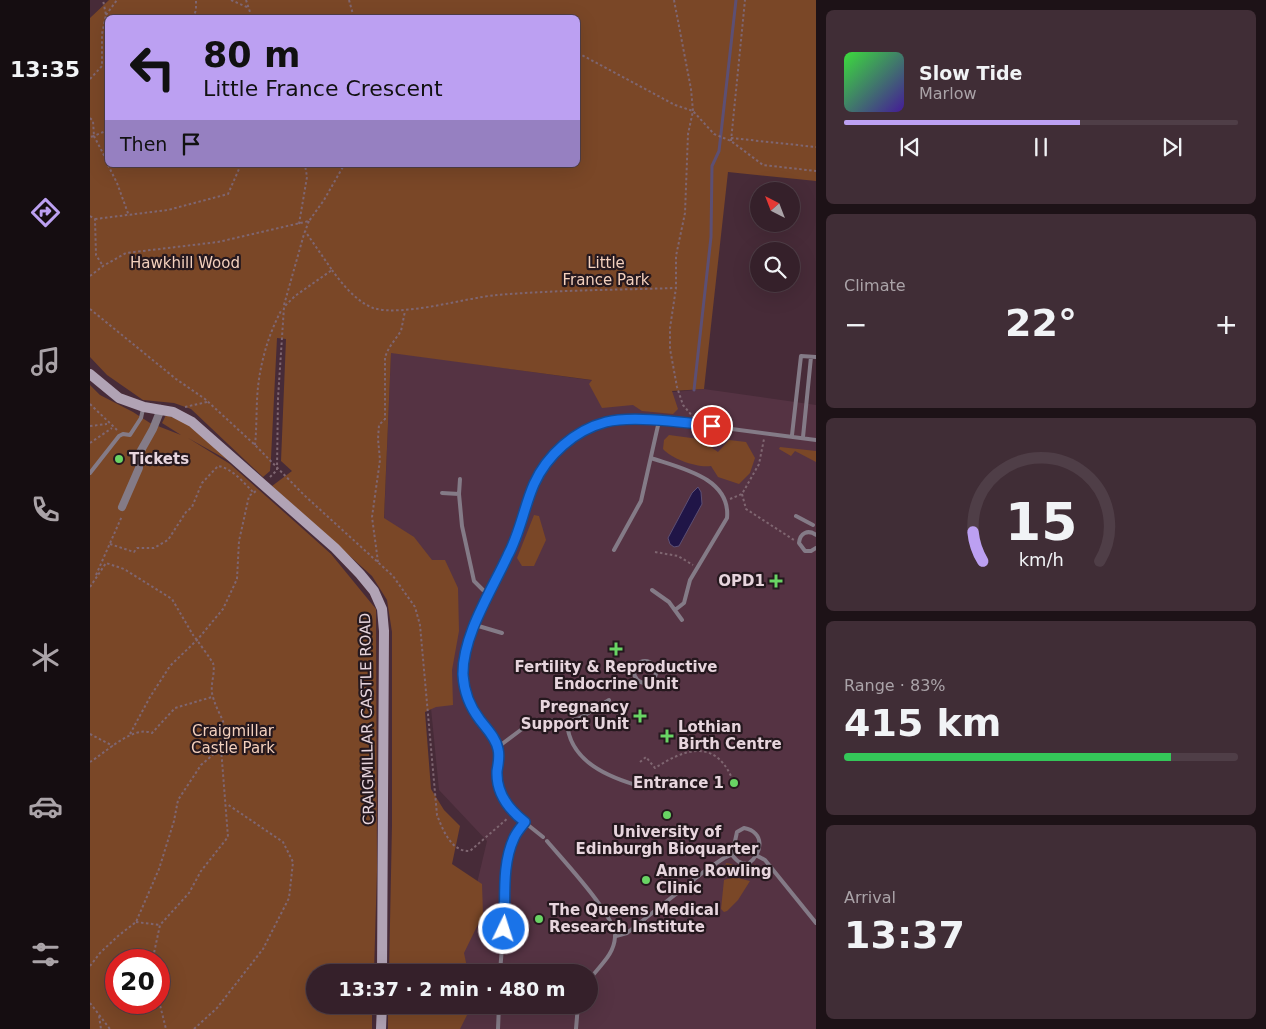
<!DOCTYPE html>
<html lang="en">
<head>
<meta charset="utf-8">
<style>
	:root { --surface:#35202a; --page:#402d36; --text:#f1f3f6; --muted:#aaa3a8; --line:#4f3e47; --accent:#bca0f2 }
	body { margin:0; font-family:"DejaVu Sans",sans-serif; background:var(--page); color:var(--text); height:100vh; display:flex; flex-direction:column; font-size:19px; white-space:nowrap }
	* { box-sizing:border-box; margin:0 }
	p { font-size:16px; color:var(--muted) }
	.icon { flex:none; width:28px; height:28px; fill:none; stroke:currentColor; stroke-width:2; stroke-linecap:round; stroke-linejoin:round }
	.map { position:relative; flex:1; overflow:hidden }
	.panel { display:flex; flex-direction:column; gap:10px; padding:10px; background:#1d1217; width:450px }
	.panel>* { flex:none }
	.banner { position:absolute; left:15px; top:15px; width:475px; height:152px; border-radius:8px; box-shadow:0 5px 20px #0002,0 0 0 1px var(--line); background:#bca0f2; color:#111; overflow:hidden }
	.needle { width:32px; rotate:318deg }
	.buttons { position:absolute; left:660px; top:182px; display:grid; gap:10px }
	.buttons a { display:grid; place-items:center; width:50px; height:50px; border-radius:50%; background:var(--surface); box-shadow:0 5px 20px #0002,0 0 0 1px var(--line); font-size:25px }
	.speed { position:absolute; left:15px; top:949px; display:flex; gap:10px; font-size:25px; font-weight:700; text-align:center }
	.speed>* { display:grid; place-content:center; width:65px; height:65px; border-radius:50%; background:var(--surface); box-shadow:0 5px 20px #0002,0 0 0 1px var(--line); line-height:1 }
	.speed .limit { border:8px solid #d22; background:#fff; color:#111 }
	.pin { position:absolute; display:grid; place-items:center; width:42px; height:42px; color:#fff; margin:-21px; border:2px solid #fff; border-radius:50%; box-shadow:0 1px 5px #0007 }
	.me { position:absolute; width:55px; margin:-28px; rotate:4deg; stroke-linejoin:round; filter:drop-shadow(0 0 4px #0008) }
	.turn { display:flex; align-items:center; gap:18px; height:105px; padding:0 15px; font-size:22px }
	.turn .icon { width:65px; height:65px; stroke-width:2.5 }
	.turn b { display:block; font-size:35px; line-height:42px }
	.then { display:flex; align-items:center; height:48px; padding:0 15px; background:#0003; gap:10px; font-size:19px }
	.big { font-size:38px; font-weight:700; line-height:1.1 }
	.panel .tile { flex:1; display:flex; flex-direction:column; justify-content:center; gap:8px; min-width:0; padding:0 18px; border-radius:8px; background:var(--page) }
	.panel .dial { align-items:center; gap:0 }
	.dial svg { height:130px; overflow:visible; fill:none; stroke:var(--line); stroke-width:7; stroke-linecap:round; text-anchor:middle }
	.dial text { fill:var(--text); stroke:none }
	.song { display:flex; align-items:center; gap:15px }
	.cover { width:60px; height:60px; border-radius:8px; background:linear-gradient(135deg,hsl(120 70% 55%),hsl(260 70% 35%)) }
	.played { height:5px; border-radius:2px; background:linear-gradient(90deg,var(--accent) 60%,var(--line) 60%) }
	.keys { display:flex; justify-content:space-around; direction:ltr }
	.heat { display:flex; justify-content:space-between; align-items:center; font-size:28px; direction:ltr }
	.charge { height:8px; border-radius:4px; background:linear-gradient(90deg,#34c759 83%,var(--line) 0) }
	.trip { position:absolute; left:216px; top:964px; width:292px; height:50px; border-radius:25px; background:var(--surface); box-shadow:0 5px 20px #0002,0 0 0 1px var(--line); font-weight:700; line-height:50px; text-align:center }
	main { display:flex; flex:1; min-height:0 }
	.menu { display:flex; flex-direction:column; width:90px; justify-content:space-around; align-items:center; background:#150d11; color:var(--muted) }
	.menu .icon { width:35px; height:35px }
	.menu .current { color:var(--accent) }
	.menu b { font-size:22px; color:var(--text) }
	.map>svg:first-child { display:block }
	.built { fill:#553343 }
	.green { fill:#7a4727; fill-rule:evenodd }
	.water { fill:#201547; stroke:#5c4f74 }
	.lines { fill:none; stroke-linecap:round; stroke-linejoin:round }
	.stream { stroke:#5c4f74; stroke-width:3 }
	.path { stroke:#7f6671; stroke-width:2; stroke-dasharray:2.5 2.5; stroke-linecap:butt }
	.lane { stroke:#847b87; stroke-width:4 }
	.street { stroke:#847b87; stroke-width:8 }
	.secondary { stroke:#b1a3b5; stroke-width:10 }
	.route-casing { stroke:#114b97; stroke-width:12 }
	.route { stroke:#1a73e8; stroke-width:9 }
	.poi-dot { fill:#69d464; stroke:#25181e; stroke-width:2 }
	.labels { text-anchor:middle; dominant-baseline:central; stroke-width:4.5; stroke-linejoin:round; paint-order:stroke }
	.park-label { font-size:15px; fill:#f3d0bd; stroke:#25181e }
	.poi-label { font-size:15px; font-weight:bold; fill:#e7d5dd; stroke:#25181e; text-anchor:start }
	.street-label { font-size:15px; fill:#e7d5dd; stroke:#25181e }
</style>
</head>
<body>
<main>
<nav class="menu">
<b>13:35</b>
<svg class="icon current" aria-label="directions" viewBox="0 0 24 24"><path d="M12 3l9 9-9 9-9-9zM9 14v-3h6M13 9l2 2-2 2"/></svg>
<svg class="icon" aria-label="music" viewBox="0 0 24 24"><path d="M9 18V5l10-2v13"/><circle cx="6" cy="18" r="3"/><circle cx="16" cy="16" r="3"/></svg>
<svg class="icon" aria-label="phone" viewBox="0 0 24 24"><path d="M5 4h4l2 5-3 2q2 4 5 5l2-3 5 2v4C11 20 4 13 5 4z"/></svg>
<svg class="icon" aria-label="climate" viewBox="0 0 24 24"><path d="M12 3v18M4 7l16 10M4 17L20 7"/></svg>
<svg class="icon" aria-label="car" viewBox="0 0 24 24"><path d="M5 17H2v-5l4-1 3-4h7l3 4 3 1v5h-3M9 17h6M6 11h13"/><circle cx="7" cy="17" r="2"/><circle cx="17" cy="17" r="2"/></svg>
<svg class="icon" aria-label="filters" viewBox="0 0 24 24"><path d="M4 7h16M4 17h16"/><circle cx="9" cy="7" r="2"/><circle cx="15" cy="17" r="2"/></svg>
</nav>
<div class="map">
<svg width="726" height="1029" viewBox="0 0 726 1029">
	<rect width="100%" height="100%" fill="#472b38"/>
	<path class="built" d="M 301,352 L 584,392 L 614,389 L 726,405 L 726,1029 L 353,1029 L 358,1005 L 500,1005 L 500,972 L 366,972 L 397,841 L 349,790 L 333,626 L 293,545 Z"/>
	<path class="green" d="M 19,0 L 726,0 L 726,181 L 638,172 L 614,389 L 582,391 L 588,409 L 583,414 L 552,411 L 543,405 L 512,408 L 499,384 L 502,380 L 301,353 L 294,518 L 324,537 L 342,560 L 355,560 L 368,588 L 369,631 L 362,670 L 363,705 L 346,707 L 335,712 L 341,789 L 354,810 L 370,826 L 362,864 L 392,884 L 393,914 L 374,953 L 378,972 L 299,972 L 302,825 L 302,632 L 297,600 L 282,576 L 182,486 L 202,471 L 191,461 L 196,339 L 187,338 L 181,458 L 180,471 L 173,477 L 101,409 L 84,403 L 53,400 L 17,375 L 0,357 L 0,18 ZM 18,18 L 488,18 L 488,165 L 18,165 Z
		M 0,385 L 10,395 L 43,412 L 60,423 L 91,435 L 72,423 L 76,415 L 97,423 L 141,462 L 98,438 L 140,464 L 241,554 L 286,609 L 287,870 L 284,972 L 225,972 L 225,1005 L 282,1005 L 282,1029 L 0,1029 ZM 26,960 L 69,960 L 69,1002 L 26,1002 Z
		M 579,435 L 609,439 L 628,452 L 639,440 L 656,442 L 665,458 L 660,473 L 649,484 L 628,477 L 621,466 C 607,468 582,459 573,449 L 574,440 Z
		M 690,447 L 726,451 L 726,462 L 705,451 L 701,456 L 689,449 Z
		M 444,515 L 449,516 L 456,540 L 444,566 L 432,566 L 427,558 Z
		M 636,863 C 650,864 648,875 665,864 L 662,876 L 649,873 L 634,874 Z
		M 641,878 L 648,878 L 660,881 L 648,900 L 637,911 L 634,912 L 631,909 L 634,880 Z
		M 298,1005 L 382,1005 L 370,1029 L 298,1029 Z"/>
	<path class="water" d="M 608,487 L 611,492 L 612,504 L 589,546 L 584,547 L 580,544 L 578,538 L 602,493 Z"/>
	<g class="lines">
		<path class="stream" d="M 604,390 L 621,237 L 622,166 L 629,151 L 646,0"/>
		<path class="path" d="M 141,0 L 159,8
			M 156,0 L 162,18
			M 259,0 L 264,18
			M 584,0 L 601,89 L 603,111 L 598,134 L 595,213 L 586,256 L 586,288 L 580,328 L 580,349 L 587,387 L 593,405 L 604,418
			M 16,15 L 27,0
			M 103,18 L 106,10 L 106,0
			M 488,53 L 585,105 L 603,111 L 624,134 L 641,141 L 673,165 L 726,171
			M 0,79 L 12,66 L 12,34 L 16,15 L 13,0
			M 0,118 L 3,121 L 4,136 L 0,137
			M 18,130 L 4,136 L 18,163
			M 641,138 L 726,147
			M 641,141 L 655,0
			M 18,165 L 27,183 L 39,216
			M 0,216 L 5,219 L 6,255 L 13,266
			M 5,219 L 78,210 L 138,194 L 149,169 L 147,165
			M 209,224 L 217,177 L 215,165
			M 242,270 C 252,284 267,302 283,308 C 314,317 374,298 407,295 C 466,290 526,290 585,288
			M 0,276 L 13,266 L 36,253 L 128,242 L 219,221 L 234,200 L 254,165
			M 194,305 L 214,234 L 219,221
			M 0,309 L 86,379 L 115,399 L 165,445 L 214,495 L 303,576 L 325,607 L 330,625 L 347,815 C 353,830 361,852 380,851 L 418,818
			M 0,404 L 27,430
			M 95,407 L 117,402
			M 0,426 L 17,424
			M 0,443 L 22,428
			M 165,445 C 167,426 166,406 168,387 C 171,360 179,333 192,309
			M 180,477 L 187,470 L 188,398 L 194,307 L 205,296 L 242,270 L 215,231
			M 652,494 L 656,509 L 704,540
			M 640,499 L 652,494 L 669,464 L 674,439
			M 20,544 L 44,552 L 47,548 L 64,548 L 78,540 L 96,512 L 102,507 L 112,483 L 128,466 C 142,468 154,483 164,493
			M 565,552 L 588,556 L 603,565
			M 288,562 L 282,517 L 290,460 L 288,439 L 289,425 L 295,419 L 295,357 L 299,348 L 311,331 L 315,311
			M 6,575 L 32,516
			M 0,587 L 16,563 L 34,569 L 82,599 L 103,635 C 105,637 122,661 123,663 C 126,674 119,685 123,697 C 129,719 141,723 131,748 L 138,837 L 111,871 L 99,893 L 70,925 L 64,953 L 65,960
			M 0,734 L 23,746
			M 40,734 L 60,697 L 80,666 L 108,639 L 133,609 L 147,579 L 149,541 L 159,496 L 166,491
			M 0,762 C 15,753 43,725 62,733 L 85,708 L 122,697
			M 550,762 L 556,757 L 565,768 C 593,750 623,738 641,776
			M 46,922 L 70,925
			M 0,966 L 10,953 L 28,936 L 46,922 L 69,869 L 84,821 L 88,800 L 111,765 L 131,748
			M 69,1001 L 76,1029
			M 0,1003 L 20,1029
			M 9,1016 L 11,1029
			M 104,1029 L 127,1008 L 173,949 L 199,898 L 203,862 L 193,842 L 137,804"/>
		<path class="lane" d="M 702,435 L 711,356 L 726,357
			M 713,437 L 721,357
			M 561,458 C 591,468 641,478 637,518 L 600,580 L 594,603 L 585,610
			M 0,473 L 29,436 L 33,434 L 40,435 L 51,418 L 53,409
			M 370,479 L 369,494 L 372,526 L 384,581 L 393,590 L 400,593
			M 352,493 L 369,494
			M 706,516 L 723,525
			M 726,535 C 718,529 710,533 709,543 L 715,551 L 721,551 L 726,548
			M 524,550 L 551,501 L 569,421
			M 562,590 L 579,602 L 592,620
			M 385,625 L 412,633
			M544 672a11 11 0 1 1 22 0a11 11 0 1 1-22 0Z
			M 538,685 L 546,679
			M 477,722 C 479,762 520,778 553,787
			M 408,747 L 436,726 L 457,720 L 477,722 L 490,718 L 519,700
			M 654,828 C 675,832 673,853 658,864 C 650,864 647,861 642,855 L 647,832 Z
			M 453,837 L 423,813 L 412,798 L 407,785 L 408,747 L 402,734 L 381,706 L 375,690 L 373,674 L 376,652 L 385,625 L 420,552 L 431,527 L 444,484 L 451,471 L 468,450 L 489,433 L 515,422 L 532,419 L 604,424 L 726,440
			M 457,841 C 471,858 527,917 525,937 C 524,955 510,965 500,979
			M 526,936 L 537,933 L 616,870 L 634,858 L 650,851 L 662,853 L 675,860 L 726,923
			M 410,972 L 415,910 L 416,868 L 424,837 L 435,822
			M 408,1029 L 409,1005
			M 486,1029 L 488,1005"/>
		<path class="street" d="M 32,507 L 49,468 L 49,454 L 63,429 L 71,409"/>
		<path class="secondary" d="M 0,374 L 29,398 L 54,407 L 83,412 L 102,422 L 245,548 L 270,574 L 284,591 L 292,609 L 294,631 L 292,972
			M 291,1029 L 292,1005"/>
	</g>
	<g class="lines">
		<defs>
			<path id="route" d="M 414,929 C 416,900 411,866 424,838 C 426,833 431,827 435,822 C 418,809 406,793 407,771 C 408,764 410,757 408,749 C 406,738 397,729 390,720 C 380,707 374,692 373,675 C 372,636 402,590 418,555 C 430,533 434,507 444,484 C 457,455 485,430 516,422 C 542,415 594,422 622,426"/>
		</defs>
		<use href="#route" class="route-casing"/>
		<use href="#route" class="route"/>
	</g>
	<g class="poi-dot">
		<circle cx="29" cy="459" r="5"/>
		<path d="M683.5 573.5h5v5h5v5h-5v5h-5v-5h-5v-5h5z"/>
		<path d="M523.5 641.5h5v5h5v5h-5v5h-5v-5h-5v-5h5z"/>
		<path d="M547.5 708.5h5v5h5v5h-5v5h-5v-5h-5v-5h5z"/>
		<path d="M574.5 728.5h5v5h5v5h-5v5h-5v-5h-5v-5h5z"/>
		<circle cx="644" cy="783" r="5"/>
		<circle cx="577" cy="815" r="5"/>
		<circle cx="556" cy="880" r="5"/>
		<circle cx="449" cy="919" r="5"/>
	</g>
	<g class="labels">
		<g class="park-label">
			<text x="95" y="263">Hawkhill Wood</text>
			<text x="516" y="263">Little<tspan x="516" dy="17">France Park</tspan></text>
			<text x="143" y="731">Craigmillar<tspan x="143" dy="17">Castle Park</tspan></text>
		</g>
		<g class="poi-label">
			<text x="39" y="459">Tickets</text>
			<text x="675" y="581" text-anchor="end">OPD1</text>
			<text x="526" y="667" text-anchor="middle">Fertility &amp; Reproductive<tspan x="526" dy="17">Endocrine Unit</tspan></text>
			<text x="539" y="707" text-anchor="end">Pregnancy<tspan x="539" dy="17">Support Unit</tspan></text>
			<text x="588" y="727">Lothian<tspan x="588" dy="17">Birth Centre</tspan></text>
			<text x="634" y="783" text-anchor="end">Entrance 1</text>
			<text x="577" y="832" text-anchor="middle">University of<tspan x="577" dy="17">Edinburgh Bioquarter</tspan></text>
			<text x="566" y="871">Anne Rowling<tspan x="566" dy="17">Clinic</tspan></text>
			<text x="459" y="910">The Queens Medical<tspan x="459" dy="17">Research Institute</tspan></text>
		</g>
		<g class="street-label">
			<text transform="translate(277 719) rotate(-91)">CRAIGMILLAR CASTLE ROAD</text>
		</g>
	</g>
</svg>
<div class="buttons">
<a><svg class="needle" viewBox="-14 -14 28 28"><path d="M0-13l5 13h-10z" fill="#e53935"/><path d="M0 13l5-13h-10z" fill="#aaa3a8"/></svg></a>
<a><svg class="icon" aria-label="search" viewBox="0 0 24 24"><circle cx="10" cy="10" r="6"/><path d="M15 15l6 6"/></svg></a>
</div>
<div class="speed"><div class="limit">20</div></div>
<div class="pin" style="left:622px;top:426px;background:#d93025"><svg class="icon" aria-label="arrive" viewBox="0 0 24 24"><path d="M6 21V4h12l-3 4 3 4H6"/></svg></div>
<svg class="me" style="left:414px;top:929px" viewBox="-20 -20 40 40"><circle r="17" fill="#1a73e8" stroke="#fff" stroke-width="3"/><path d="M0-11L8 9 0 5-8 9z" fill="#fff"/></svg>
<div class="trip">13:37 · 2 min · 480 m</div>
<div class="banner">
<div class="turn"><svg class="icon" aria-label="left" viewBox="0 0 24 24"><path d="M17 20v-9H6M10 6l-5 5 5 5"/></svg><div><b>80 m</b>Little France Crescent</div></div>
<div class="then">Then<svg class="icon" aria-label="arrive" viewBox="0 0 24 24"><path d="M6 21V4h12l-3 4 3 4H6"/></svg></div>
</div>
</div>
<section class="panel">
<div class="tile">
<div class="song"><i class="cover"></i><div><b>Slow Tide</b><p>Marlow</p></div></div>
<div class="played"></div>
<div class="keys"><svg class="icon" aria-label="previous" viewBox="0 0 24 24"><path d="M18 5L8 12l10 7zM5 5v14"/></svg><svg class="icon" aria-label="pause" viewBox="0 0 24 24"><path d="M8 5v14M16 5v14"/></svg><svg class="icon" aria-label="next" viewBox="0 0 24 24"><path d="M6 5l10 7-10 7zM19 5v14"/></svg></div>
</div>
<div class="tile"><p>Climate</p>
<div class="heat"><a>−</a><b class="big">22°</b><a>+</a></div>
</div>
<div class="tile dial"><svg viewBox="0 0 100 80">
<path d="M14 69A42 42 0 1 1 86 69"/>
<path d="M14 69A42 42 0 0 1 8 51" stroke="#bca0f2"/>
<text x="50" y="56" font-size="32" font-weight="700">15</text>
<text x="50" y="72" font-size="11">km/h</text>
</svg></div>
<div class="tile"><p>Range · 83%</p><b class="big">415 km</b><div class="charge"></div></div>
<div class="tile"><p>Arrival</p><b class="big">13:37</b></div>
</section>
</main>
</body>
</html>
